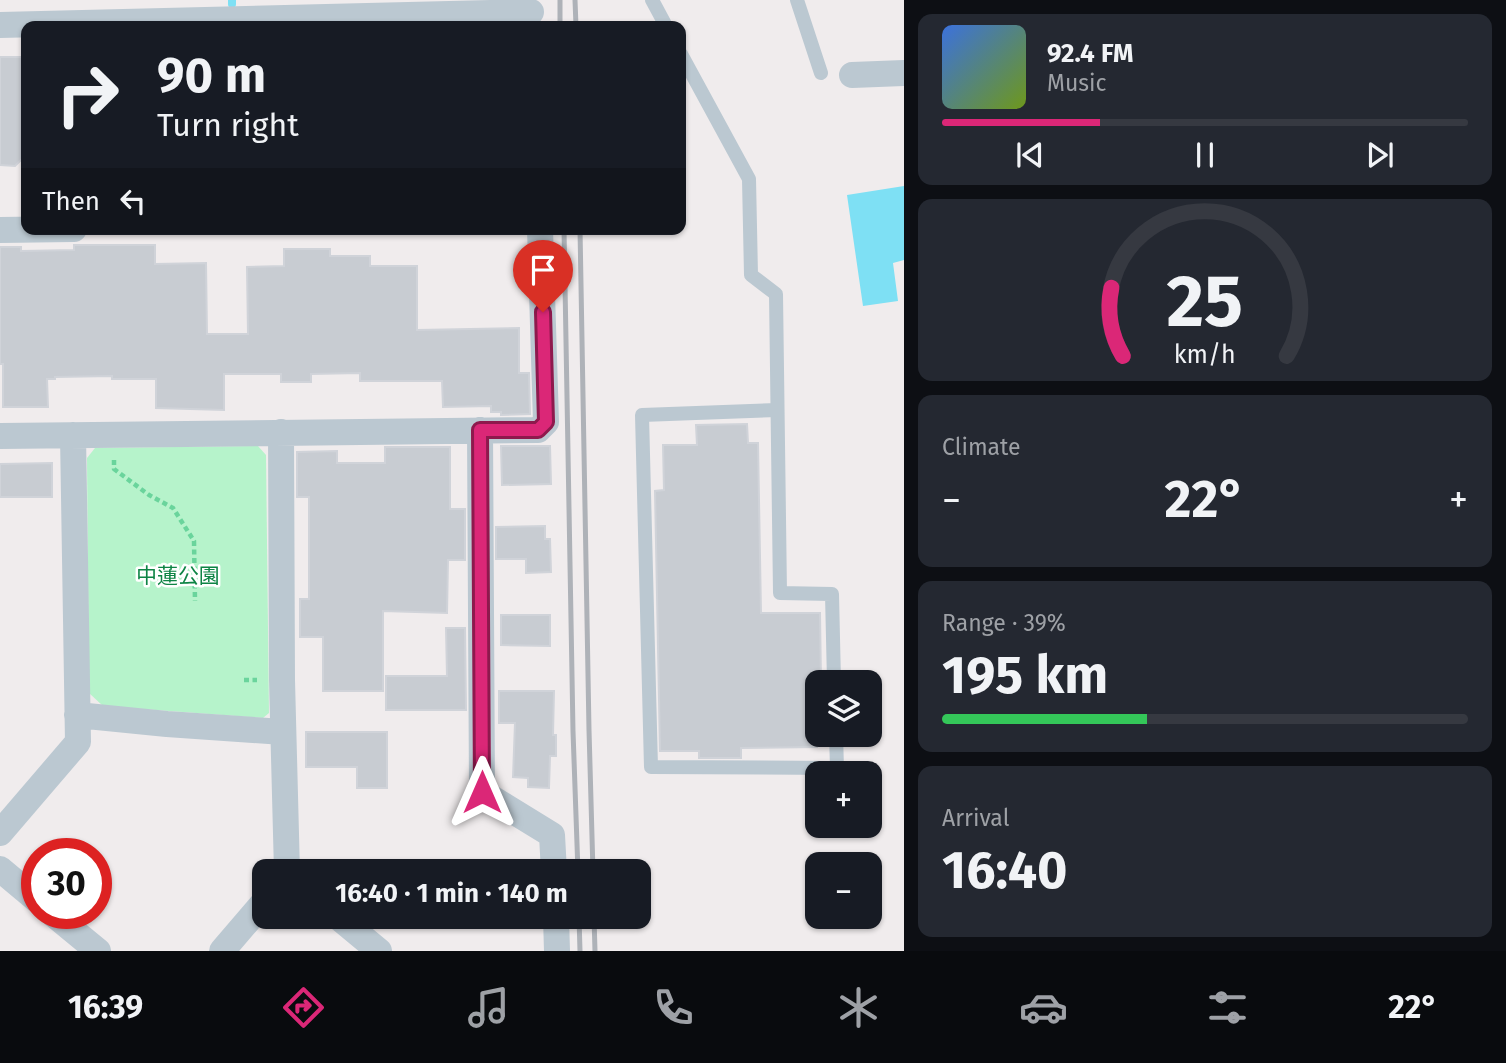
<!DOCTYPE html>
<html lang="en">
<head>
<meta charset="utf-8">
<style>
	:root { --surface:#171b24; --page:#242831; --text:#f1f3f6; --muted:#9ea1a6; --line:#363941; --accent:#db2777 }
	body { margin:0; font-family:"Fira Sans","Noto Sans JP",sans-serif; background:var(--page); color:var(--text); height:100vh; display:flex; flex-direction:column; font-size:26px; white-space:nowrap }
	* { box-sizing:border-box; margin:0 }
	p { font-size:23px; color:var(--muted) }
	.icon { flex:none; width:38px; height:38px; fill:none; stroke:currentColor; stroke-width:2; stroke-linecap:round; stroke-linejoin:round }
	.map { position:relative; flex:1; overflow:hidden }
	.drawer { display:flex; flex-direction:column; gap:14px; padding:14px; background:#0d0f14; width:602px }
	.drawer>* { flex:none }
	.banner { position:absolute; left:21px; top:21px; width:665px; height:214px; border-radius:14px; box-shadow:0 2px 5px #0004; background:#171b24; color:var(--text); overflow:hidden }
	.controls { position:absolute; left:805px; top:670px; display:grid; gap:14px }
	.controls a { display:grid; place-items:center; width:77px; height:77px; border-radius:14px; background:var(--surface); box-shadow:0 2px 5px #0004; font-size:35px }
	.speed { position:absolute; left:21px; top:838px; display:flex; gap:14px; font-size:35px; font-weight:700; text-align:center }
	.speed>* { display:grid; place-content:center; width:91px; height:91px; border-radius:50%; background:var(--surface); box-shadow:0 2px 5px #0004; line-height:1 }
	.speed .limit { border:10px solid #d22; background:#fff; color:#111 }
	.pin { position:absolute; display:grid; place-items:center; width:60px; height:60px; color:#fff; margin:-72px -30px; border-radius:50% 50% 50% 0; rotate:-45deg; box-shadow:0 0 7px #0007 }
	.pin .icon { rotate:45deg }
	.me { position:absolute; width:77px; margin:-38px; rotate:0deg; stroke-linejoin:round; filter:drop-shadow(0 0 5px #0008) }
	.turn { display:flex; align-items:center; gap:24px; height:147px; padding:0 21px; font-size:32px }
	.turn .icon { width:91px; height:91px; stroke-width:2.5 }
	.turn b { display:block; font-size:49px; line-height:60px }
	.then { display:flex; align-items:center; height:66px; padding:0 21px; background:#0003; gap:14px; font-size:26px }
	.big { font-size:52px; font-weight:700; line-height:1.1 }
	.drawer .widget { flex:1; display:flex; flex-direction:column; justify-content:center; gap:10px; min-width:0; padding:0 24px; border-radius:14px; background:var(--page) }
	.drawer .dial { align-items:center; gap:0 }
	.dial svg { height:182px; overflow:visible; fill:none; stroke:var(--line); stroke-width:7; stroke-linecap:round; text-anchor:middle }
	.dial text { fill:var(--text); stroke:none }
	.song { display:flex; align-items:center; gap:21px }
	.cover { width:84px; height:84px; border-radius:10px; background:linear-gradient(135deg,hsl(220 70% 55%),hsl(80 70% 35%)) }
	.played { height:7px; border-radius:4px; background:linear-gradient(90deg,var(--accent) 30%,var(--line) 30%) }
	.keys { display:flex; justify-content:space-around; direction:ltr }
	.heat { display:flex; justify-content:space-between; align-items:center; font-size:38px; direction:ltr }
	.charge { height:10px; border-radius:5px; background:linear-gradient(90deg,#34c759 39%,var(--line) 0) }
	.trip { position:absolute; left:252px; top:859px; width:399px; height:70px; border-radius:14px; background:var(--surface); box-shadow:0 2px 5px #0004; font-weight:700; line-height:70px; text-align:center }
	.tabs { display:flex; height:112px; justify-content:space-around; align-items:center; background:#090b0e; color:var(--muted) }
	.tabs .icon { width:49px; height:49px }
	.tabs .selected { color:var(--accent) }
	.tabs b { font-size:32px; color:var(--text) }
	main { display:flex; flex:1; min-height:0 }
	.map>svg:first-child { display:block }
	.green { fill:#b6f3cb }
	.water { fill:#7ee0f4 }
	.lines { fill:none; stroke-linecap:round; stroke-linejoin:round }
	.stream { stroke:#7ee0f4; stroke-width:8 }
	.building { fill:#c8ccd2; stroke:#d0d3d9; stroke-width:2 }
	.path { stroke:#6ad49c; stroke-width:4.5; stroke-dasharray:5 3.5; stroke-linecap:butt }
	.lane { stroke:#bbc8d1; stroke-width:14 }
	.street { stroke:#bbc8d1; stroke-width:26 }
	.rail { stroke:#aeb2b8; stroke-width:5 }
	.route-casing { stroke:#8e194d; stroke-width:18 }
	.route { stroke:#db2777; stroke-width:12 }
	.labels { text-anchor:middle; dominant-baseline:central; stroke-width:5; stroke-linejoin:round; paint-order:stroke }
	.park-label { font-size:21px; fill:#0e8445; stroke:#fff }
</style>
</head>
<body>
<main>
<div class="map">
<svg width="904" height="951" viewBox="0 0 904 951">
	<rect width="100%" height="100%" fill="#f0eced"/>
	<path class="green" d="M 258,446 L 266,455 L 269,713 L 263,718 L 103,706 L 89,693 L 87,458 L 95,448 Z"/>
	<path class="water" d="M 904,186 L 904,260 L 893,263 L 898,301 L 863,306 L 847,195 Z"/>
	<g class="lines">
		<path class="stream" d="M 232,0 L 232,4"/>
	</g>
	<path class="building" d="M 0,57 L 26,57 L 26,155 L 15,166 L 0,165 Z
		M 74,245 L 155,245 L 155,264 L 206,263 L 207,334 L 248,334 L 247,267 L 284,266 L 284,249 L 330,249 L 330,256 L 370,256 L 370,266 L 417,266 L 417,330 L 519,328 L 519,373 L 529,373 L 530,414 L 501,415 L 501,412 L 491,412 L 491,406 L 443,407 L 442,381 L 360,381 L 360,373 L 311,374 L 311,382 L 281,382 L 281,374 L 224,374 L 224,410 L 156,408 L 156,379 L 112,379 L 112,376 L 55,377 L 55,379 L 47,379 L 48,407 L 3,407 L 3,364 L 0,364 L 0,247 L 21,247 L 21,251 L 74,250 Z
		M 747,424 L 748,443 L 758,443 L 761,613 L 820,613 L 821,682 L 817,682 L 817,747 L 741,748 L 741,758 L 699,758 L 699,751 L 660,751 L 655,491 L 664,490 L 663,445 L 697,445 L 696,425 Z
		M 501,446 L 550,446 L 551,484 L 502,485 Z
		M 385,447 L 450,447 L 450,509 L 465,509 L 465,560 L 448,560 L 447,613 L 383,611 L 383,691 L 323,691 L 323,637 L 300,637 L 300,599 L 309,599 L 309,497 L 297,497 L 297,452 L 337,451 L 337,463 L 385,463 Z
		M 52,463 L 52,497 L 0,497 L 0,464 Z
		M 545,526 L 545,539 L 550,539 L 551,572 L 526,573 L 526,559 L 496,559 L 496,527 Z
		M 501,615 L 550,615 L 550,646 L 501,645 Z
		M 446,628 L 465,628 L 466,710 L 386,710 L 386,676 L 447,676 Z
		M 499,691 L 554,691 L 553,735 L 556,735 L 556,756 L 550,756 L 549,788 L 528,787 L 528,778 L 513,777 L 515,723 L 499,723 Z
		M 306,732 L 387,732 L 387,788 L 357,788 L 357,767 L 306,767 Z"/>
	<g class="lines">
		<path class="path" d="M 114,460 L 114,469 L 149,495 L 173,508 L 194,541 L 195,601
			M 244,680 L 257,680"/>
		<path class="lane" d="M 652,0 L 666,26
			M 797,0 L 821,73
			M 681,54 L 749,179 L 751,275 L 776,294 L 780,593 L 832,594 L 834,682
			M 777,410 L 642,415 L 651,767 L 837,768 L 836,735"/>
		<path class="street" d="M 0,25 L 531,12
			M 852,75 L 904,73
			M 0,230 L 74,229
			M 480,430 L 482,792 L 552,835 L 554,872
			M 281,432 L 282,680 L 287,872
			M 0,436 L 538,430 L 546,422 L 540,229
			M 77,715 L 167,724 L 283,732
			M 0,833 L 78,742 L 73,435
			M 0,869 L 37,900
			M 53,914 L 98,951
			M 338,917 L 379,951
			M 556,917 L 557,951
			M 222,951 L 264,902"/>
		<path class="rail" d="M 560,0 L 560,26
			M 575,0 L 576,26
			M 564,229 L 573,731 L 578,872
			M 580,229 L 589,730 L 593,872
			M 579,917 L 580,951
			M 594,917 L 595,951"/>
	</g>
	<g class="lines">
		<defs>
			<path id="route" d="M 482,792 L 480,430 L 538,430 L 546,422 L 543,312"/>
		</defs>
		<use href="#route" class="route-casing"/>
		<use href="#route" class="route"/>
	</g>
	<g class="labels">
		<g class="park-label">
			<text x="178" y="576">中蓮公園</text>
		</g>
	</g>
</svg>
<div class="controls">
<a><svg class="icon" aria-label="layers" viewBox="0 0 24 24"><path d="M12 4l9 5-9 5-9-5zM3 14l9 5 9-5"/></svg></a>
<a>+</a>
<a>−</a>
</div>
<div class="speed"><div class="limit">30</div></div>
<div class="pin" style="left:543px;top:312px;background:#d93025"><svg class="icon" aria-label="arrive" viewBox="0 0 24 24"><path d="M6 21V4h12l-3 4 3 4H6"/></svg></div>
<svg class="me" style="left:482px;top:792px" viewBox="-20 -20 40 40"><path d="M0-17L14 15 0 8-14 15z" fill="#db2777" stroke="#fff" stroke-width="4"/></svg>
<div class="trip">16:40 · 1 min · 140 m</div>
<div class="banner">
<div class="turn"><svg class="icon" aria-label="right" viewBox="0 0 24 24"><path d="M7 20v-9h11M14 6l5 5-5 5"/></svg><div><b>90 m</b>Turn right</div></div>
<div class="then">Then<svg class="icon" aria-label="left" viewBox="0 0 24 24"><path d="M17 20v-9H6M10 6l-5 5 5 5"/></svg></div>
</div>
</div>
<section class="drawer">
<div class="widget">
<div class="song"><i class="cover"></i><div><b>92.4 FM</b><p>Music</p></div></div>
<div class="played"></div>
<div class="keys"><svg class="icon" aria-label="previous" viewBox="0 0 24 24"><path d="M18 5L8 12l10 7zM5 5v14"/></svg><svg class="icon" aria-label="pause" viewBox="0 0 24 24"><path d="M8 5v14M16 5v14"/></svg><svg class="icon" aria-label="next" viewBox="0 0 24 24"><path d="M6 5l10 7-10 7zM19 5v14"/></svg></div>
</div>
<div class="widget dial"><svg viewBox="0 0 100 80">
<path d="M14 69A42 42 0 1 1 86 69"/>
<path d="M14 69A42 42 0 0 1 9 39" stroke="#db2777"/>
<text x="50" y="56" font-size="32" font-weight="700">25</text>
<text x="50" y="72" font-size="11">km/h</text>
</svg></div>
<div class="widget"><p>Climate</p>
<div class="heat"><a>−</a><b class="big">22°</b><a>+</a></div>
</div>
<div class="widget"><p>Range · 39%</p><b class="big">195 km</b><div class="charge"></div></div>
<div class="widget"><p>Arrival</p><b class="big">16:40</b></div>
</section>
</main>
<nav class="tabs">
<b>16:39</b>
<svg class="icon selected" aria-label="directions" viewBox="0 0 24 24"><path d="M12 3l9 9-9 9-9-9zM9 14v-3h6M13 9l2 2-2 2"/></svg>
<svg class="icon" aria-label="music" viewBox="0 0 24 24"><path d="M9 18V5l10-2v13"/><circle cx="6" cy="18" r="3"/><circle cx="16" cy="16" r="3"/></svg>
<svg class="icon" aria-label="phone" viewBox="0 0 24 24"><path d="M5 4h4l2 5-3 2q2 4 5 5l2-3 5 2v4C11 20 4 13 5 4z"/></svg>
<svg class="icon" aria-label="climate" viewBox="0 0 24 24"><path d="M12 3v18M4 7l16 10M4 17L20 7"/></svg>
<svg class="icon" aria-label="car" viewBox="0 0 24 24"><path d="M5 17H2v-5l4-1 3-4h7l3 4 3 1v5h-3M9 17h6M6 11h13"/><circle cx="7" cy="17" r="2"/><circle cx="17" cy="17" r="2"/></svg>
<svg class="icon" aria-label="filters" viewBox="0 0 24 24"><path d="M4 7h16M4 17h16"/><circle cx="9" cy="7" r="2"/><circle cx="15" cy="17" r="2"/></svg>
<b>22°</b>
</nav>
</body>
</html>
